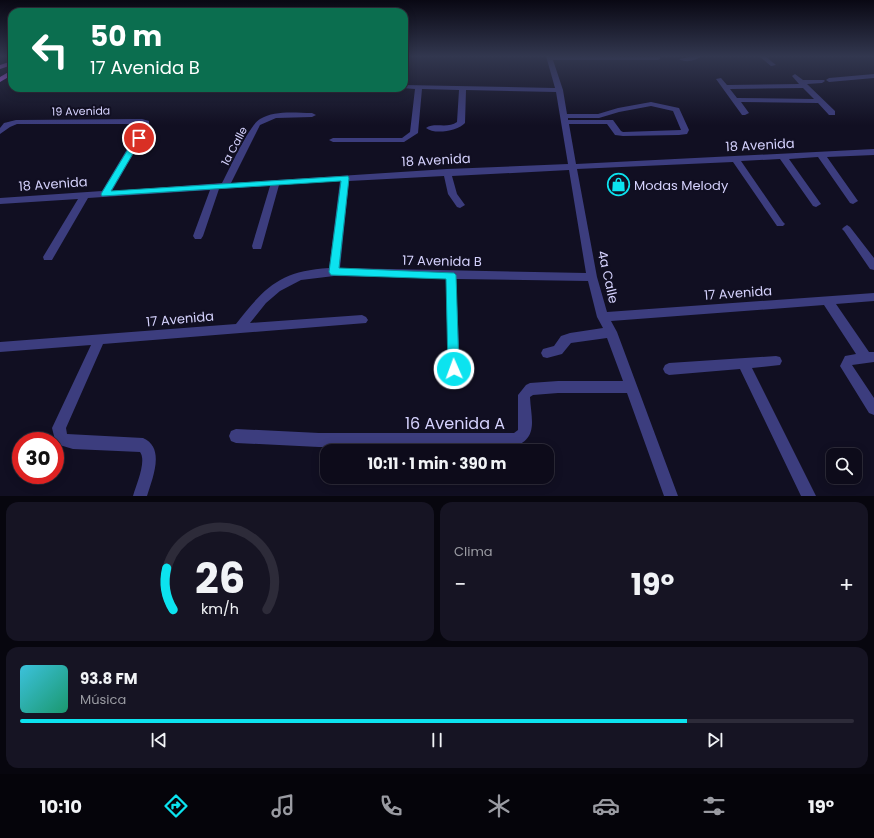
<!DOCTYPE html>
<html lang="es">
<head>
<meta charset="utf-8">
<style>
	:root { --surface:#0d0b1a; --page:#161423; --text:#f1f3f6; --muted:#9a9ba2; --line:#2d2b39; --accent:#0ce3ef }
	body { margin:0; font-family:Poppins,sans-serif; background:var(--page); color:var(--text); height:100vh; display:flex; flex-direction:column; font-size:15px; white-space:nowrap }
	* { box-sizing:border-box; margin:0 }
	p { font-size:13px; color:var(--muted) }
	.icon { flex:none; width:22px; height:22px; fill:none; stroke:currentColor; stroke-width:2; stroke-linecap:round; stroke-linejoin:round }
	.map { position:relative; height:496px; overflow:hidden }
	.details { display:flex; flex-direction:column; gap:6px; padding:6px; background:#07060e; flex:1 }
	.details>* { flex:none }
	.hud { position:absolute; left:8px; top:8px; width:400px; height:84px; border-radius:12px; box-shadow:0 2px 10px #0003,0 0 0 1px var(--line); background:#0b6e4f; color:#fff; overflow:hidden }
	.fabs { position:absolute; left:826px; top:448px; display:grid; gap:8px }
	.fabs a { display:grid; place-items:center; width:36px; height:36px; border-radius:8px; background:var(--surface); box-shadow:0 2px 10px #0003,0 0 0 1px var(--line); font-size:20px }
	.speed { position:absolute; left:12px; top:432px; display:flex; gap:8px; font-size:20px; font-weight:700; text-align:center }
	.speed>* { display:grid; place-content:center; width:52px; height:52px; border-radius:50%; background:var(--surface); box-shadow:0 2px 10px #0003,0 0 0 1px var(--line); line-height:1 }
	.speed .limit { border:6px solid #d22; background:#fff; color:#111 }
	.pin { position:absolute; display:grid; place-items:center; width:34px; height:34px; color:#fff; margin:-17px; border:2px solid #fff; border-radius:50%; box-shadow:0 1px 4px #0007 }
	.me { position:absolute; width:44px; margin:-22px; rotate:358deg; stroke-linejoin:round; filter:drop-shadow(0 0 3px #0008) }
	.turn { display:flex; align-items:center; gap:14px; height:84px; padding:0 16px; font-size:18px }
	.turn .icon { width:52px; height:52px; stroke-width:2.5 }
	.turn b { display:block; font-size:28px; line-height:34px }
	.big { font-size:30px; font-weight:700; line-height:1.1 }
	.details .card { flex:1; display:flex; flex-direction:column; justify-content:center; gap:6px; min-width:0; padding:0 14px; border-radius:12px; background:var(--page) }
	.details .dial { align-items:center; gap:0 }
	.dial svg { height:104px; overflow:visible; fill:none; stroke:var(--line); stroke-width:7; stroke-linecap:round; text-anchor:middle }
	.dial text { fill:var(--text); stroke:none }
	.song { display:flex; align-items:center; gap:12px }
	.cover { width:48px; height:48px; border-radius:6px; background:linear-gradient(135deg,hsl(190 70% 55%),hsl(160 70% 35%)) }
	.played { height:4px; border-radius:2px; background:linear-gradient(90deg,var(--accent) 80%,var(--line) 80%) }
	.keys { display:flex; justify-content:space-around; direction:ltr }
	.heat { display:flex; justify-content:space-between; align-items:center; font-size:22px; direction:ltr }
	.details .tiles { flex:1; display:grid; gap:6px; grid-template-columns:1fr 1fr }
	.card:last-child { grid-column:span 2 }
	.trip { position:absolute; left:320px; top:444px; width:234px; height:40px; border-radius:12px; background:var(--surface); box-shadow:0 2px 10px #0003,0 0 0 1px var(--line); font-weight:700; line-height:40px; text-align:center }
	.dock { display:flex; height:64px; justify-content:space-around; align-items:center; background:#05040a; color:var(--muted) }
	.dock .icon { width:28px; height:28px }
	.dock .active { color:var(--accent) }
	.dock b { font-size:18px; color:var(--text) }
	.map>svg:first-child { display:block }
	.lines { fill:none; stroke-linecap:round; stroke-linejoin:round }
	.minor { fill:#3c3d7e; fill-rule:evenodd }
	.major { fill:#b75ef7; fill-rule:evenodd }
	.route { fill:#0ce3ef; stroke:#08949b }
	.labels { text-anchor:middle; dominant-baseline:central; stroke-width:4; stroke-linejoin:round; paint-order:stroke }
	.far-street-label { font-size:11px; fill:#d5d2fd; stroke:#110f22 }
	.street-label { font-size:13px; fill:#d5d2fd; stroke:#110f22 }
	.poi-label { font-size:13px; fill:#d5d2fd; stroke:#110f22; text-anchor:start }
	.near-street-label { font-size:16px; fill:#d5d2fd; stroke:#110f22 }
</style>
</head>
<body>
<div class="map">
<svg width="874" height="496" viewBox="0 0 874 496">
	<rect width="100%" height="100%" fill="#110f22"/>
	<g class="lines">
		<path class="minor" d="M 546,56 L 660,57 L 660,59 L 658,60 L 553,60 L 563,90 L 567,114 L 598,114 L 618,108 L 651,102 L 679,108 L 689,130 L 687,134 L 679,135 L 623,136 L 615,135 L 607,124 L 569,124 L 576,164 L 874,149 L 874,155 L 827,157 L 858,201 L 853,204 L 850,203 L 818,157 L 789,159 L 821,204 L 816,207 L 813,206 L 780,159 L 741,161 L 783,222 L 785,224 L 783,226 L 777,226 L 733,162 L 577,169 L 597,277 L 607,312 L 874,293 L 874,301 L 836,304 L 869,352 L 874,352 L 874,362 L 852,365 L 874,398 L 874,415 L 869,413 L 840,366 L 845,356 L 856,354 L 824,305 L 611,321 L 617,332 L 678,496 L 664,496 L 627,393 L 558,393 L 533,395 L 530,397 C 531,419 539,438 514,447 L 319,447 L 236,443 L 231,441 L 229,436 L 231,431 L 236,429 L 319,433 L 514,433 L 518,430 L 518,395 L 526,385 L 530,383 L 558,381 L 623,381 L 607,338 L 571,343 L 562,354 L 547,358 L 543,357 L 541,353 L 543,349 L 554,346 L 561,336 L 570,333 L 603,328 L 597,317 L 588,281 L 456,279 L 460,369 L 458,373 L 454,375 L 450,373 L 448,369 L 446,278 L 334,276 L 301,280 L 280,291 L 266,303 L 250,323 L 362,315 L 366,317 L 368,320 L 366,323 L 103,344 L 66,428 L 67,434 L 143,438 C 166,448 152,479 147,496 L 133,496 C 136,485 147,461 140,452 L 73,449 L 56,444 L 52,428 L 91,345 L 0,352 L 0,342 L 236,324 C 265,287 280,271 329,268 L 340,181 L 279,185 L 262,246 L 261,249 L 253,249 L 252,246 L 270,186 L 219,189 L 203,236 L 201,239 L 195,239 L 193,236 L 210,190 L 88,198 L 52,260 L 44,260 L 43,257 L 78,199 L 0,204 L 0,198 L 102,191 L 142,124 L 17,124 L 10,127 L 0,134 L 0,128 L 4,123 L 16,120 L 142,119 L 149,121 L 149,127 L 112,191 L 222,183 C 229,170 249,125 260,119 C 275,110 295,113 312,113 L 316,115 L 312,117 L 276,118 L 260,125 L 231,183 L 447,169 L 568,164 L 556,92 L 466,90 L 465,123 C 458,131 434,135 426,128 C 434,122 448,129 457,122 L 459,90 L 422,89 L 418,133 L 404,142 L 333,142 L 329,140 L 333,138 L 402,138 L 410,132 L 415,89 L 402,88 L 404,88 L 404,85 L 555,88 ZM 651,106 L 673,111 L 681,130 L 623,132 L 621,131 L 613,120 L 568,120 L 568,118 L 599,118 L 619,112 ZM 569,170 L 586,273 L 340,268 L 349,181 L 444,176 L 448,194 L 457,207 L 460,208 L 465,205 L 457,194 L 452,176 Z
			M 694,56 L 701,56 C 696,61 685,63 679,59 Z
			M 759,56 L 765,56 L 776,65 L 771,66 Z
			M 795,74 L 803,80 L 824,80 L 825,81 L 822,83 L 807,84 L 835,111 L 835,115 L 829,115 L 818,103 L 741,102 L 749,113 L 745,115 L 742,115 L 716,79 L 721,78 L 727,85 L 799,84 L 792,76 ZM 803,88 L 814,99 L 737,98 L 730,89 Z
			M 874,74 L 874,78 L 829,82 L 826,80 L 829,78 Z
			M 847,225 L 850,227 L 874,258 L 874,270 L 870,269 L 844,231 L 842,229 L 844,227 Z
			M 776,356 L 780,357 L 782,361 L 780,365 L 752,368 L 816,496 L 801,496 L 740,369 L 669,375 L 665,373 L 663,369 L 665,365 L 669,363 Z"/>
		<path class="major" d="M 12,61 L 12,65 L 0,69 L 0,65 Z
			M 12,70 L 12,75 L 0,82 L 0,77 Z"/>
	</g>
	<linearGradient id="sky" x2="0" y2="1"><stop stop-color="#090813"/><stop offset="0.45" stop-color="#32374f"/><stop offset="1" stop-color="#32374f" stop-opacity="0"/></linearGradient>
	<rect width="874" height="125" fill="url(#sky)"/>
	<path class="route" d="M 136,136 L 141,136 L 142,138 L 111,191 L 348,176 L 349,178 L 339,268 L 454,273 L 456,275 L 459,369 L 458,372 L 454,374 L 450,372 L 448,369 L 446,279 L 331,275 L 329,272 L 341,181 L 102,196 L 101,194 Z"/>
	<defs>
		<symbol id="shop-ring" viewBox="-11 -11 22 22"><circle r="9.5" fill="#110f22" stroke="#0ce3ef" stroke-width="1.5"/><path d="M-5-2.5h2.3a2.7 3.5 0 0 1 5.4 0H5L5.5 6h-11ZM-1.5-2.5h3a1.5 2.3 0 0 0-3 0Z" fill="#0ce3ef"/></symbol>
	</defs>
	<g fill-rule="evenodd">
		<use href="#shop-ring" x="606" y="172" width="25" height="25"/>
	</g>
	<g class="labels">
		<g class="far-street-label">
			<text transform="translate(81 111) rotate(-1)">19 Avenida</text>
			<text transform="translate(234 146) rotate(-62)">1a Calle</text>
		</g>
		<g class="street-label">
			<text transform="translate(760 145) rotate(-3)">18 Avenida</text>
			<text transform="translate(436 160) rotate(-3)">18 Avenida</text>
			<text transform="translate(53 184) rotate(-4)">18 Avenida</text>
			<text transform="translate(442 261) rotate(1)">17 Avenida B</text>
			<text transform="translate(608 277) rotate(77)">4a Calle</text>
			<text transform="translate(738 293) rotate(-4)">17 Avenida</text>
			<text transform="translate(180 319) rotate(-5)">17 Avenida</text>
		</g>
		<g class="poi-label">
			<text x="634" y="185">Modas Melody</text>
		</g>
		<g class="near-street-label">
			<text x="455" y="423">16 Avenida A</text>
		</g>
	</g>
</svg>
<div class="fabs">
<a><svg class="icon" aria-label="search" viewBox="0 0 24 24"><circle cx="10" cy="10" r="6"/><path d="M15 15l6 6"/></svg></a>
</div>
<div class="speed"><div class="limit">30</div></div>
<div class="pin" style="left:139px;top:138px;background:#d93025"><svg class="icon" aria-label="arrive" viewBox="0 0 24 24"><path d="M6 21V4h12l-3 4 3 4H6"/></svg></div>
<svg class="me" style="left:454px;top:369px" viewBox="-20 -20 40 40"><circle r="17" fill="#0ce3ef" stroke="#fff" stroke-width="3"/><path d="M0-11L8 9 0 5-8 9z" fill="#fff"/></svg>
<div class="trip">10:11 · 1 min · 390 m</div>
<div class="hud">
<div class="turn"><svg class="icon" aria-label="left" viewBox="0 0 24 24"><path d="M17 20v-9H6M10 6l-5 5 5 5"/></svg><div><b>50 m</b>17 Avenida B</div></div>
</div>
</div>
<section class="details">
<div class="tiles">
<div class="card dial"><svg viewBox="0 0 100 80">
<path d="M14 69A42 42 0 1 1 86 69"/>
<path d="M14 69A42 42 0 0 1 9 37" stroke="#0ce3ef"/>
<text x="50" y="56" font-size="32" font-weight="700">26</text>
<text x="50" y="72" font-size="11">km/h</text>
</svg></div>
<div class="card"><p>Clima</p>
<div class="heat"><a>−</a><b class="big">19°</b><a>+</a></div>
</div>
<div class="card">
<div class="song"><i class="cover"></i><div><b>93.8 FM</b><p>Música</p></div></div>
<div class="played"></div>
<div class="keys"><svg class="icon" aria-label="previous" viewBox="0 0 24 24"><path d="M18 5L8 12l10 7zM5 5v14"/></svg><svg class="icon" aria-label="pause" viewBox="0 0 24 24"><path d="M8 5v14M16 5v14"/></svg><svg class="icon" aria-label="next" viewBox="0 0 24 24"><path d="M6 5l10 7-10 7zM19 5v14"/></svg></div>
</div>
</div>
</section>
<nav class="dock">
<b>10:10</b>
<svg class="icon active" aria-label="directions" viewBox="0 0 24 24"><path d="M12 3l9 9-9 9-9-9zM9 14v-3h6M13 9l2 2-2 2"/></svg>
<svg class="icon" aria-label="music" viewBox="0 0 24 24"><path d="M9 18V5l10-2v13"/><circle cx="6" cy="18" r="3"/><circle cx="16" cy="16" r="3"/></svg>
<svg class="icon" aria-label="phone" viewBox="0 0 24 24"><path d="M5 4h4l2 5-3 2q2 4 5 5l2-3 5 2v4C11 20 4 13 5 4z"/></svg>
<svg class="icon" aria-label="climate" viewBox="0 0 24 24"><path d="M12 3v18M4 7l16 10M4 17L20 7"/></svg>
<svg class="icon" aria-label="car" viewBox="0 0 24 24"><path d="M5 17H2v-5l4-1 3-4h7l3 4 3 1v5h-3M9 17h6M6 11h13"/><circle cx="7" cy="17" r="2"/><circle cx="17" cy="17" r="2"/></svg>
<svg class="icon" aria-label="filters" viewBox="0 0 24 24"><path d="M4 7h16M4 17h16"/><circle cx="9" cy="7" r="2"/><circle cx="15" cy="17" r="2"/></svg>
<b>19°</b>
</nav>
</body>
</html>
